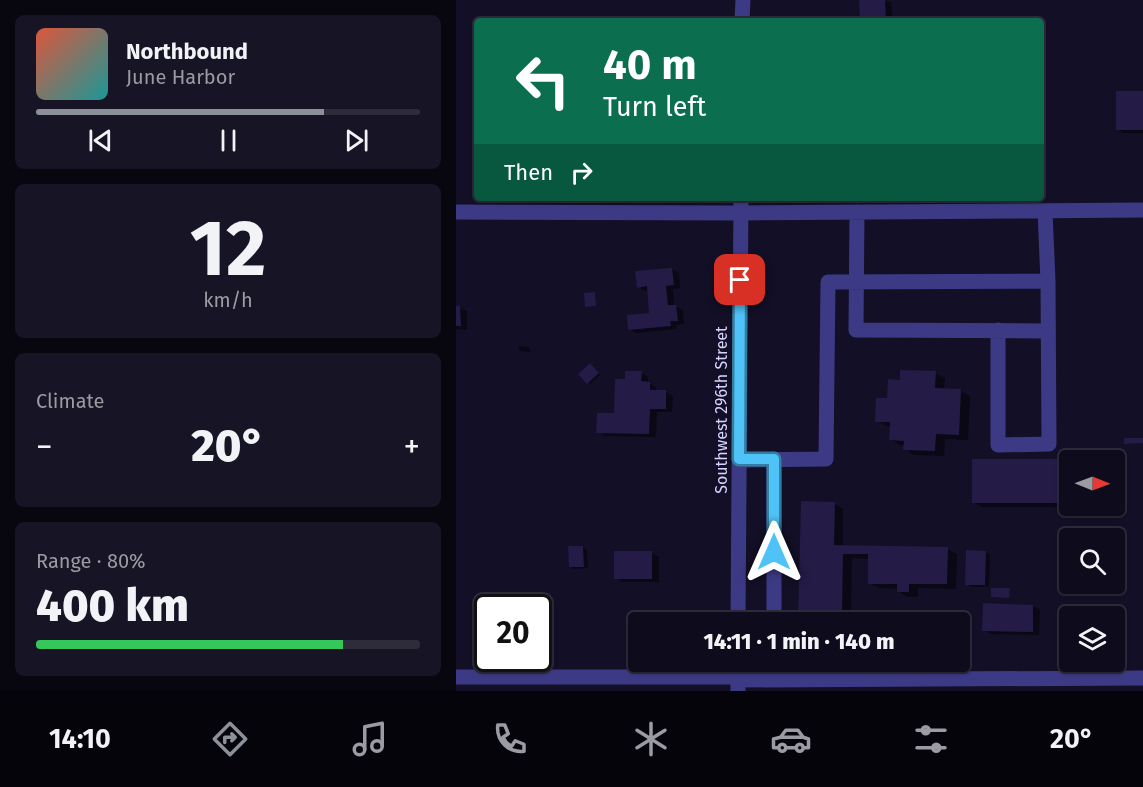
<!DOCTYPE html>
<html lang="en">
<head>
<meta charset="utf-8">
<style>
	:root { --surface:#0e0b1c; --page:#171425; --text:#f1f3f6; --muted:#9b9ba3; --line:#2e2b3b; --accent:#8c9099 }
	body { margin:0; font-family:"Fira Sans",sans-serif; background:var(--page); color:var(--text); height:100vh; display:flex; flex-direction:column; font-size:22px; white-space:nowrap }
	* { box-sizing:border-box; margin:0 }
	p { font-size:20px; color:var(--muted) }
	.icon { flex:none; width:33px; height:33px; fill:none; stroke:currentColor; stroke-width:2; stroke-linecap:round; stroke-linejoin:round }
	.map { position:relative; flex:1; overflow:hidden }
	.side { display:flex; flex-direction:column; gap:15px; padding:15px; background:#08060f; width:456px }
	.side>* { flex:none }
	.top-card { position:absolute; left:18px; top:18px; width:570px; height:183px; border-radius:6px; box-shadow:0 2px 4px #0004,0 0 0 2px var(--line); background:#0b6e4f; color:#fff; overflow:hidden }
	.needle { width:39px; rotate:91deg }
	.tools { position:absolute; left:603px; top:450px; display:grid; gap:12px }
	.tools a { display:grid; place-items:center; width:66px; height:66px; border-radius:6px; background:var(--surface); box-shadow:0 2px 4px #0004,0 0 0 2px var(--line); font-size:30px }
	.speed { position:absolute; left:18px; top:594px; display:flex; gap:12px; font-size:30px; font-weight:700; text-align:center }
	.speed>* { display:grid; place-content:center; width:78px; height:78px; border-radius:50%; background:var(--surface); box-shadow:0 2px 4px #0004,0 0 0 2px var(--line); line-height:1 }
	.speed .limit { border:3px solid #111; border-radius:9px; background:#fff; color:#111 }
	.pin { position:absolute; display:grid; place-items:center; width:51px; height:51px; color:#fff; margin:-26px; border-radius:12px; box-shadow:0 3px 9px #0006 }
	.me { position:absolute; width:66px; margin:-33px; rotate:0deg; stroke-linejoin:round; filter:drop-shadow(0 0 4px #0008) }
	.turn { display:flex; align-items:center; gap:21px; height:126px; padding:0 30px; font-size:27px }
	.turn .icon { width:78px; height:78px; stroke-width:2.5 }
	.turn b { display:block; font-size:42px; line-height:51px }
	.then { display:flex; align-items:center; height:57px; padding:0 30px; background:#0003; gap:12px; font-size:22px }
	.big { font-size:45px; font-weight:800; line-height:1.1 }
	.side .widget { flex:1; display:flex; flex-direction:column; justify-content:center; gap:9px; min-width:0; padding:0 21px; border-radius:9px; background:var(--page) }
	.side .dial { align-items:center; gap:0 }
	.dial b { font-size:78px; line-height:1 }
	.song { display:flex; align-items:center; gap:18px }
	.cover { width:72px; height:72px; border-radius:9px; background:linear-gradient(135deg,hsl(10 70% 55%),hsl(180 70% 35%)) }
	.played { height:6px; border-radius:3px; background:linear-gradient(90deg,var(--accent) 75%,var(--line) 75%) }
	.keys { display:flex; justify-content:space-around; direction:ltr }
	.heat { display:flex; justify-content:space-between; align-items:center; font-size:33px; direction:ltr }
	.charge { height:9px; border-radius:4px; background:linear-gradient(90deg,#34c759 80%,var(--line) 0) }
	.trip { position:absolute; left:172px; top:612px; width:342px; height:60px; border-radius:6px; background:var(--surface); box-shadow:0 2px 4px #0004,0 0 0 2px var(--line); font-weight:800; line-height:60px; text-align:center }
	.tabs { display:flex; height:96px; justify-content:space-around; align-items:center; background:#06040b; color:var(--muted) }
	.tabs .icon { width:42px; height:42px }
	.tabs .current { color:var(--accent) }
	.tabs b { font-size:27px; color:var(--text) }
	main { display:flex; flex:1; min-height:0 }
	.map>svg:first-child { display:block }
	.shadow { fill:#0007 }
	.building { fill:#241b47 }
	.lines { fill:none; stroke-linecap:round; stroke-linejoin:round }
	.minor { stroke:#3d3a85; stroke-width:15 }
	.route-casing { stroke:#337fa1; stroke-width:15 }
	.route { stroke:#4fc3f7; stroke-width:10 }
	.labels { text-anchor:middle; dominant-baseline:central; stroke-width:6; stroke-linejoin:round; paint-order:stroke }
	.street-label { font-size:16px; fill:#d9d4ff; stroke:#130f26 }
</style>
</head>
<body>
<main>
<section class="side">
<div class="widget">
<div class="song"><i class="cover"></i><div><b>Northbound</b><p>June Harbor</p></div></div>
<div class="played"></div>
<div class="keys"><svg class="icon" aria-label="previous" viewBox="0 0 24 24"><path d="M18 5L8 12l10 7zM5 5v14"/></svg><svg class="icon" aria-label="pause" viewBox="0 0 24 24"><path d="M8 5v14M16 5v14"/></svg><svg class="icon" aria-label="next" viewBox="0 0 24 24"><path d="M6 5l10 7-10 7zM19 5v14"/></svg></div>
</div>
<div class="widget dial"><b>12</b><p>km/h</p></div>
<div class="widget"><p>Climate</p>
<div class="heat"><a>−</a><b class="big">20°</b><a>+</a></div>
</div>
<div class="widget"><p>Range · 80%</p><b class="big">400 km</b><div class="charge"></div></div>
</section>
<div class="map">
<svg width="687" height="691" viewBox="0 0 687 691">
	<rect width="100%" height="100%" fill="#130f26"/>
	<path class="shadow" d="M 404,0 L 435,2 L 437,21 L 405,21 Z
		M 687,92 L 687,133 L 668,133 L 661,129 Z
		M 216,269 L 223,273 L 224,288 L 217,289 L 218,306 L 227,310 L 228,324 L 220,325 L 221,329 L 180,333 L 173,329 L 195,314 L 193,290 L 189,291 L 182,287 Z
		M 0,307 L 11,311 L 11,330 L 0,329 Z
		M 62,346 L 73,347 L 75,352 L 64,351 Z
		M 136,366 L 144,375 L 134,384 L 124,374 Z
		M 185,373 L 192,377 L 192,383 L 200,387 L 200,392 L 210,392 L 217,396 L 216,412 L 201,412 L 200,437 L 149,436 L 142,432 L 159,415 L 170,381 Z
		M 479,373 L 489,378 L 488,390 L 505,391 L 514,396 L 512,440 L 489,439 L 488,456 L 458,455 L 449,449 L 449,445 L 444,445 L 434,439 L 435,427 L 430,426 L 421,421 L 445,381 Z
		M 610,461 L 614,463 L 614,506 L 619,506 L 619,507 L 526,507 L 517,502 Z
		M 346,503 L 378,503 L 387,509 L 387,547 L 491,549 L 501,554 L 500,589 L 462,588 L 462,597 L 452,597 L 442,591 L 442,589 L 423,588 L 413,583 L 414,559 L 396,558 L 395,617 L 384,617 L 384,622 L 344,622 Z
		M 127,547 L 131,550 L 132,568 L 118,569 L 114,566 Z
		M 529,552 L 534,555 L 533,587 L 515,587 L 511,584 Z
		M 196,553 L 203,557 L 203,582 L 167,582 L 160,578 Z
		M 577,606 L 584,610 L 583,635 L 535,634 L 528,630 Z"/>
	<path class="building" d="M 403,0 L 429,0 L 430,21 L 404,21 Z
		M 660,91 L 687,91 L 687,130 L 660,130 Z
		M 216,268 L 218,285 L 210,286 L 212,305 L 220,305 L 222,321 L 214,321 L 215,326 L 172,330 L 171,315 L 193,313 L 191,286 L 181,288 L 179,271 Z
		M 139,292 L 140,306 L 129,307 L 128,293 Z
		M 0,306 L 4,306 L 5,326 L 0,326 Z
		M 134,363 L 143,373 L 131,384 L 122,374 Z
		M 444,370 L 480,371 L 479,388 L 505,389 L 503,435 L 480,434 L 479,451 L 447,450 L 448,441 L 433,440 L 434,422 L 419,422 L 420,398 L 431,398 L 432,379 L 444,380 Z
		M 169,371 L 186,371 L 185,381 L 194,382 L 194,390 L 210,390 L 210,409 L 194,409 L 193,434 L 140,433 L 141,413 L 158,413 L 159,379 L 169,379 Z
		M 668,438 L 687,438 L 687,443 L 668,444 Z
		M 516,459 L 610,459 L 610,503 L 516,503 Z
		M 661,489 L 669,489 L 669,502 L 661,502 Z
		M 345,501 L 379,502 L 378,545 L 492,547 L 491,584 L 453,584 L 453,592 L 441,592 L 441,584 L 412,584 L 412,554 L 387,554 L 386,613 L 375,613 L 375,622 L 342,622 Z
		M 112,546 L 127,546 L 128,567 L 113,567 Z
		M 510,550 L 530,551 L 529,585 L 509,585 Z
		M 158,551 L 196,551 L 196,579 L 158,579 Z
		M 535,588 L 554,588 L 553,598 L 535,597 Z
		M 527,603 L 577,605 L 577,632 L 526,631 Z"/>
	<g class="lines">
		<path class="minor" d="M 286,21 L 287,0
			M 0,212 L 285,213 L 687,210
			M 401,212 L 400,330 L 592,331
			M 542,330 L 542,445 L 593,444 L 592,281 L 589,211
			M 318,459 L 318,622
			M 283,460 L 370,459 L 372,282 L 592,281
			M 282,622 L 285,198
			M 318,662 L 319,680
			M 0,677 L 282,677
			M 282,680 L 687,678
			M 282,691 L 282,662"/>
	</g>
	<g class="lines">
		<defs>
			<path id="route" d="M 284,280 L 283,459 L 318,459 L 318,552"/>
		</defs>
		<use href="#route" class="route-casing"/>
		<use href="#route" class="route"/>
	</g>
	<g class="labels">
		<g class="street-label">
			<text transform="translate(265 410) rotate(-90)">Southwest 296th Street</text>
		</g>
	</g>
</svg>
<div class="tools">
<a><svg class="needle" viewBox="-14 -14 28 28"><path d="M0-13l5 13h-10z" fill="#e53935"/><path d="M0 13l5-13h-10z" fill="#9b9ba3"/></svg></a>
<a><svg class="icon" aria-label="search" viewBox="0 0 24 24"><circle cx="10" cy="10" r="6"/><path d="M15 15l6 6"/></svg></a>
<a><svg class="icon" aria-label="layers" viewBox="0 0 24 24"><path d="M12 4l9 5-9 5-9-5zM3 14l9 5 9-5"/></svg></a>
</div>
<div class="speed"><div class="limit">20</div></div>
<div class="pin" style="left:284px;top:280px;background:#d93025"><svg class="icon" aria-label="arrive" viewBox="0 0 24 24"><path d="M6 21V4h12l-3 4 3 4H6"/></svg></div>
<svg class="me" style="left:318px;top:552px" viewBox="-20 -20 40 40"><path d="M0-17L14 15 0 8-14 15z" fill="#4fc3f7" stroke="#fff" stroke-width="4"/></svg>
<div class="trip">14:11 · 1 min · 140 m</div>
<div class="top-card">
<div class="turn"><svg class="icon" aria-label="left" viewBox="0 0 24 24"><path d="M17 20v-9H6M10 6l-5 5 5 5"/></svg><div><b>40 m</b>Turn left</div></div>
<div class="then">Then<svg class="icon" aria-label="right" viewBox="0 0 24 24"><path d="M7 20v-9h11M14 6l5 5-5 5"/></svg></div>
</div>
</div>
</main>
<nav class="tabs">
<b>14:10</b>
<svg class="icon current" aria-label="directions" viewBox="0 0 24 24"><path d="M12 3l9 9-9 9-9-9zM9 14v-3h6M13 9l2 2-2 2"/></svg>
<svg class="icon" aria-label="music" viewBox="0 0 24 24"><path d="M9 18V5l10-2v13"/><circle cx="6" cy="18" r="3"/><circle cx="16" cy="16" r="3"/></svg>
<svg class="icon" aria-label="phone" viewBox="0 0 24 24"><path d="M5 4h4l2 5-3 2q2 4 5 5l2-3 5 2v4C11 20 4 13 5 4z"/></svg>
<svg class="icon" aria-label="climate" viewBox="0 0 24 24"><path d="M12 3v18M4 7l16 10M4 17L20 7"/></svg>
<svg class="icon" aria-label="car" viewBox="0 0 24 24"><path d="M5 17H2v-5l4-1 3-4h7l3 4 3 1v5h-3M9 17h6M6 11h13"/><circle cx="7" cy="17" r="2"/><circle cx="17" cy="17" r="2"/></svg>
<svg class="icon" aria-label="filters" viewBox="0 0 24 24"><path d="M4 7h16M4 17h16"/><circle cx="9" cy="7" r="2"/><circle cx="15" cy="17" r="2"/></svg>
<b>20°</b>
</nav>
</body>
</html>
